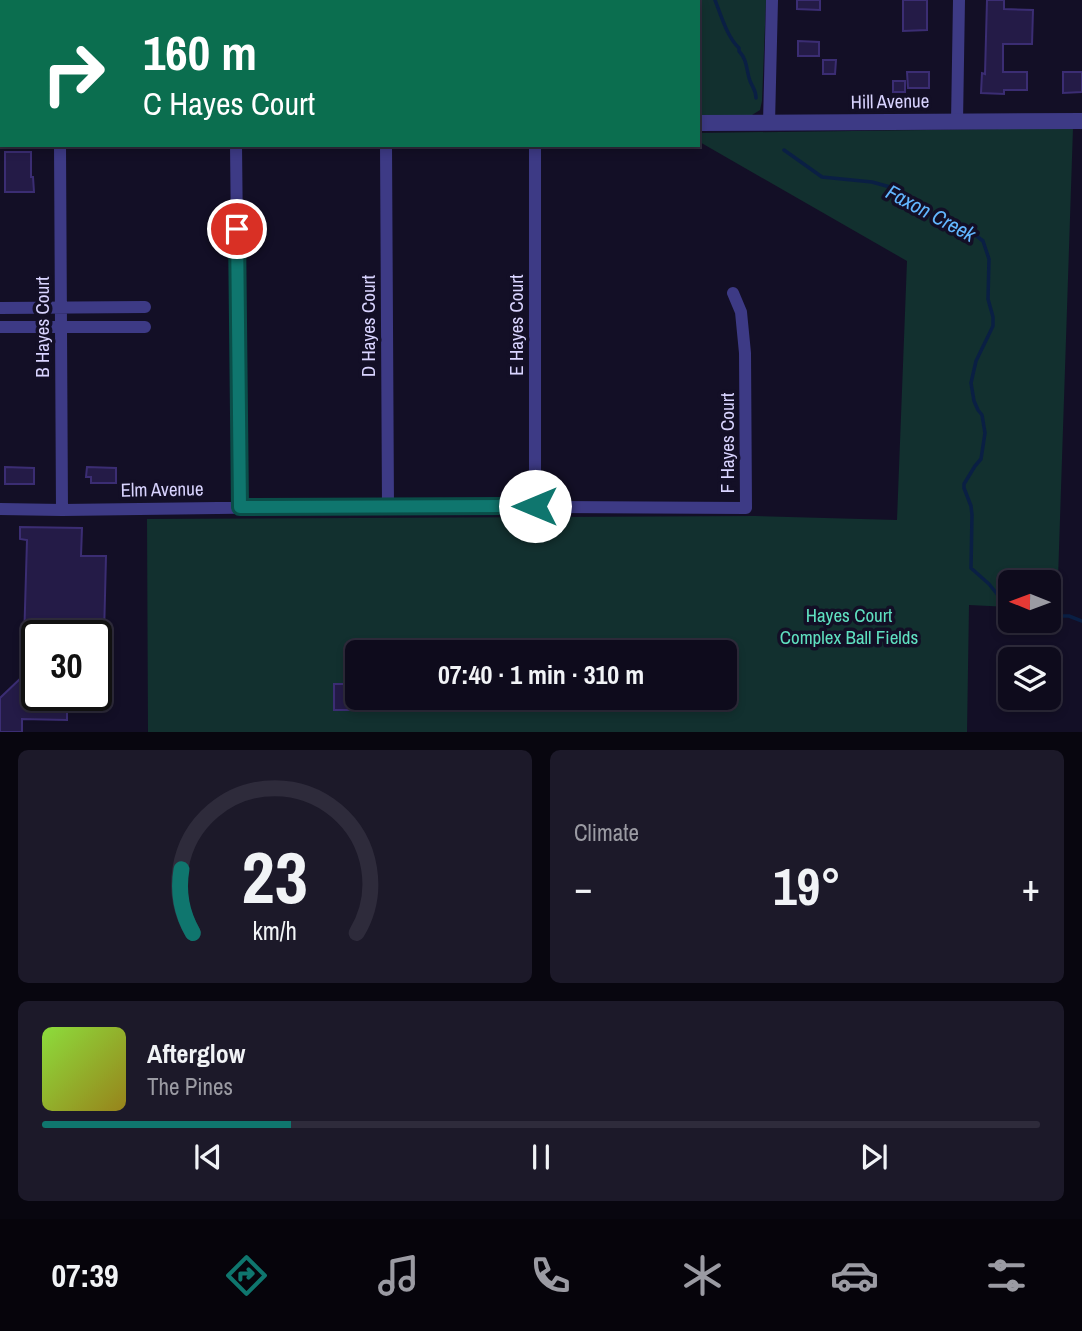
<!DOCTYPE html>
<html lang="en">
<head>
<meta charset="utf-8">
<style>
	:root { --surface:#0e0b1c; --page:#1c1929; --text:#f1f3f6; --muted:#9b9ba3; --line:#2e2b3b; --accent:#0f766e }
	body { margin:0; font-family:"Archivo Narrow",sans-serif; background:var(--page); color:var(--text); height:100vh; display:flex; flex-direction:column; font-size:26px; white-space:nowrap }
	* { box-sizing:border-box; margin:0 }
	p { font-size:23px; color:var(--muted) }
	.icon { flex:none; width:38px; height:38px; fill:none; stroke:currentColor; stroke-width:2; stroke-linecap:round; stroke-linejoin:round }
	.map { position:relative; height:732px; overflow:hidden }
	.panel { display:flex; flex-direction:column; gap:18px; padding:18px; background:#08060f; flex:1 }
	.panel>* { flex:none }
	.banner { position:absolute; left:0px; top:0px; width:700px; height:147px; box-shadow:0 4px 10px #0003,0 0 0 2px var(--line); background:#0b6e4f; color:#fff; overflow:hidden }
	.needle { width:46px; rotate:271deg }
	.tools { position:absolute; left:998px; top:570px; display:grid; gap:14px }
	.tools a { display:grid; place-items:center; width:63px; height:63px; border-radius:10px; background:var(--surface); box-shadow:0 4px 10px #0003,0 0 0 2px var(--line); font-size:35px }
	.speed { position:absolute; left:21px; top:620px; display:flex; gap:14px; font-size:35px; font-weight:700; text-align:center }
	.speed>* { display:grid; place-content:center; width:91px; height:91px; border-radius:50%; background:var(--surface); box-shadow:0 4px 10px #0003,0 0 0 2px var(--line); line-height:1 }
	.speed .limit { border:4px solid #111; border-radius:10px; background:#fff; color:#111 }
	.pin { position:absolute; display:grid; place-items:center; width:60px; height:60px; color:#fff; margin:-30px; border:4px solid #fff; border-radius:50%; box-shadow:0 2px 7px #0007 }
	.me { position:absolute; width:77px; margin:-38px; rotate:270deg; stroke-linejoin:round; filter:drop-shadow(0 0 5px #0008) }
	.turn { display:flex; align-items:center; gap:24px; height:147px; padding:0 28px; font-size:32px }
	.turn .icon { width:91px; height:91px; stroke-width:2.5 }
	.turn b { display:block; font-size:49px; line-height:60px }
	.big { font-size:52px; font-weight:700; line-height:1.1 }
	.panel .card { flex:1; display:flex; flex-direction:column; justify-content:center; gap:10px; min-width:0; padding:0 24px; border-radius:10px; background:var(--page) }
	.panel .dial { align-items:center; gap:0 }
	.dial svg { height:182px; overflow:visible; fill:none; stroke:var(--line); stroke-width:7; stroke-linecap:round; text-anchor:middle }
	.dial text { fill:var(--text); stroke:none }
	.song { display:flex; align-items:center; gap:21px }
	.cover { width:84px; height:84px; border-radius:10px; background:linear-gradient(135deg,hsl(90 70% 55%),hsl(50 70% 35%)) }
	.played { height:7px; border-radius:4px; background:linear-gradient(90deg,var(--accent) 25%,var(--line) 25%) }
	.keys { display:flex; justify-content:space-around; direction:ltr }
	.heat { display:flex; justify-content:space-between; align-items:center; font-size:38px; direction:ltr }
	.panel .tiles { flex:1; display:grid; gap:18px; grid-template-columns:1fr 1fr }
	.card:last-child { grid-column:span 2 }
	.trip { position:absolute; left:345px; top:640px; width:392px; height:70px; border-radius:10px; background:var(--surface); box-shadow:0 4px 10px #0003,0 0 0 2px var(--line); font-weight:700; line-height:70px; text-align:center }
	.tabs { display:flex; height:112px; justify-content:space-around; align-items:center; background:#06040b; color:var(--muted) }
	.tabs .icon { width:49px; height:49px }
	.tabs .active { color:var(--accent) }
	.tabs b { font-size:32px; color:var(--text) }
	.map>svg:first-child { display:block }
	.green { fill:#12302f; fill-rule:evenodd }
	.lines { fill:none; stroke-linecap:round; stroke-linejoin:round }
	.stream { stroke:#0a1f44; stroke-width:3.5 }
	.building { fill:#241b47; stroke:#3b2d73; stroke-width:2 }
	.minor { stroke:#3d3a85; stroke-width:12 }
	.tertiary { stroke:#3d3a85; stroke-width:16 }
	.route-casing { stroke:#0a4d48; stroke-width:18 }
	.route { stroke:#0f766e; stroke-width:12 }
	.labels { text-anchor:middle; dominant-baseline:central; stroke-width:7; stroke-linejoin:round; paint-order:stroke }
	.street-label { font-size:19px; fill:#d9d4ff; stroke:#130f26 }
	.park-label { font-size:19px; fill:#5fe0c0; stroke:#130f26 }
	.water-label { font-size:21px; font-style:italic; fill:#62b6ff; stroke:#130f26 }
</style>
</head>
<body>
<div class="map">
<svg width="1082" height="733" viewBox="0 0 1082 733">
	<rect width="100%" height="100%" fill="#130f26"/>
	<path class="green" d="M 605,0 L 766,0 L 762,101 L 760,110 L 752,115 L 698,117 L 698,2 L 605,2 Z
		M 1073,128 L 1057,609 L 1048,609 L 1048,583 L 1010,583 L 1010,607 L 969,605 L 967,732 L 148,732 L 147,519 L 755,516 L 897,520 L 907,261 L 698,141 L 698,133 ZM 357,653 L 724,653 L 724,698 L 357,698 Z"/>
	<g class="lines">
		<path class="stream" d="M 715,0 C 721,15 727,37 739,48 L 739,51 C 748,61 746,70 750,81 C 753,88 756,90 756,98
			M 784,150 L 822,177 L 872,182 L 890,187 L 903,194 L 938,219 L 965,227 L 983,241 L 989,259 L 988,299 L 993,317 L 993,326 L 976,361 L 971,383 L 974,401 L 978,410 L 982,415 L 985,433 L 981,459 L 975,466 L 964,484 L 964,488 L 971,506 L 972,515 L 971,568 L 989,584 L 1010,610
			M 1048,616 L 1069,616 L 1082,621"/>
	</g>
	<path class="building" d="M 797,0 L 820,0 L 820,10 L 797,9 Z
		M 903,0 L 927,0 L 927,30 L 903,31 Z
		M 987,0 L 1004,0 L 1004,9 L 1033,10 L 1032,44 L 1003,44 L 1003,72 L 1027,72 L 1027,90 L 1004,90 L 1004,94 L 981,93 L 982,73 L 985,74 Z
		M 798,41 L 819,42 L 819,56 L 798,56 Z
		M 823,60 L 836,60 L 835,74 L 823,74 Z
		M 907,72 L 929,72 L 929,88 L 908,88 Z
		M 1063,72 L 1082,72 L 1082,92 L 1063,93 Z
		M 893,81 L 905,81 L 905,92 L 893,92 Z
		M 5,152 L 31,152 L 31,177 L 33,177 L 34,192 L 5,192 Z
		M 5,467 L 34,468 L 34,484 L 5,484 Z
		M 87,467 L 116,468 L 116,483 L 91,483 L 91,477 L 86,477 Z
		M 20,527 L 82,528 L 81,556 L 106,556 L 104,635 L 37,635 L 37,695 L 73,695 L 72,708 L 67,708 L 67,720 L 22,719 L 22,732 L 0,732 L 0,698 L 23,676 L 27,540 L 20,539 Z
		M 334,684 L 350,684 L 349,710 L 334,710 Z"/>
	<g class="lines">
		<path class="minor" d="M 91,0 L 93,2
			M 374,0 L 376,2
			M 105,2 L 107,0
			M 385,2 L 387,0
			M 602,2 L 602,0
			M 0,106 L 2,105
			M 957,122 L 959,0
			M 769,123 L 772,0
			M 60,145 L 62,510
			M 236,145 L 240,507
			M 386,145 L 388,506
			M 535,145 L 535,506
			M 0,308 L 145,307
			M 0,327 L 145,327
			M 0,509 L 62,510 L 388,506 L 746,508 L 745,353 L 741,312 L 733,293"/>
		<path class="tertiary" d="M 698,123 L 1082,121
			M 0,125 L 2,125"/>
	</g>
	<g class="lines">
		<defs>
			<path id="route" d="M 237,229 L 240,507 L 535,506"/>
		</defs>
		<use href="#route" class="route-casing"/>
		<use href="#route" class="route"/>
	</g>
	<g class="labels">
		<g class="street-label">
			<text transform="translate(890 101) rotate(-1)">Hill Avenue</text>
			<text transform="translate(516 325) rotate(-90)">E Hayes Court</text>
			<text transform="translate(368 326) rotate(-90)">D Hayes Court</text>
			<text transform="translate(42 327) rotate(-90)">B Hayes Court</text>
			<text transform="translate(727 443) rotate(-90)">F Hayes Court</text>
			<text transform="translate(162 489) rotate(-1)">Elm Avenue</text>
		</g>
		<g class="park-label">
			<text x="849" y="615">Hayes Court<tspan x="849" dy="22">Complex Ball Fields</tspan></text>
		</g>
		<g class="water-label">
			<text transform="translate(931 213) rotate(28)">Faxon Creek</text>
		</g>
	</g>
</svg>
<div class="tools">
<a><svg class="needle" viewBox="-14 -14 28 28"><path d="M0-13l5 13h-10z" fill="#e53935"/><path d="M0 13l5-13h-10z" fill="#9b9ba3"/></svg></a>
<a><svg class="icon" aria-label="layers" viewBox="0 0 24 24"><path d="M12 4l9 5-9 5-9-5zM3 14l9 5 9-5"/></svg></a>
</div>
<div class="speed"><div class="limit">30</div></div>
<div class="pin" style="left:237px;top:229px;background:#d93025"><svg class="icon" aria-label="arrive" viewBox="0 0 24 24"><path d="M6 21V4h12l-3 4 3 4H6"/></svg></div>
<svg class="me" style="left:535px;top:506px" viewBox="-20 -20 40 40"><circle r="19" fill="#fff"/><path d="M0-13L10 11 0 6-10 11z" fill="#0f766e"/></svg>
<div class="trip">07:40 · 1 min · 310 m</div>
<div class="banner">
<div class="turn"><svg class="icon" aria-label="right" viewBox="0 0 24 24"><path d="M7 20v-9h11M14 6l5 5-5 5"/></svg><div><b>160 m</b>C Hayes Court</div></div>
</div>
</div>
<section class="panel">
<div class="tiles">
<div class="card dial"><svg viewBox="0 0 100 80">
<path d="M14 69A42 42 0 1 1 86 69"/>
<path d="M14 69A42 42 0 0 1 9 41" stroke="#0f766e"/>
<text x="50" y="56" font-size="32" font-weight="700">23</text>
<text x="50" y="72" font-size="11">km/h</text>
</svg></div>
<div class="card"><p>Climate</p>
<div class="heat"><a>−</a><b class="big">19°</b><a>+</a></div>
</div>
<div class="card">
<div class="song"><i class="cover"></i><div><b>Afterglow</b><p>The Pines</p></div></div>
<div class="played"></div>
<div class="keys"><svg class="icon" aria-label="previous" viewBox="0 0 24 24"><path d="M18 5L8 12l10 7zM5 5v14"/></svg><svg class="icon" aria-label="pause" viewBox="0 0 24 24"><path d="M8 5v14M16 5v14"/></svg><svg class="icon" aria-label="next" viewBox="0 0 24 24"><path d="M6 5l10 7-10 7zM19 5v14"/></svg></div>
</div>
</div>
</section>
<nav class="tabs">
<b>07:39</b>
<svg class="icon active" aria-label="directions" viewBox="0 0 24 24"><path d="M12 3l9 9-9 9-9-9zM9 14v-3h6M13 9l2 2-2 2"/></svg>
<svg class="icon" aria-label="music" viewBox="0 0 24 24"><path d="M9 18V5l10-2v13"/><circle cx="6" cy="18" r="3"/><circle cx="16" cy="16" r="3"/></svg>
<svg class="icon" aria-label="phone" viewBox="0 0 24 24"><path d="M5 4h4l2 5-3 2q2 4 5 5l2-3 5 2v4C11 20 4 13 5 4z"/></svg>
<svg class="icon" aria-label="climate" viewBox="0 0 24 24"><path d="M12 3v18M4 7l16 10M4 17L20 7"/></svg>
<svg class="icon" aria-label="car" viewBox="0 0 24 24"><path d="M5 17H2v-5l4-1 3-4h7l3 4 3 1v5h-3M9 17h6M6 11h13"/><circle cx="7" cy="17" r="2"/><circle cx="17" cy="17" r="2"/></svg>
<svg class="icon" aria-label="filters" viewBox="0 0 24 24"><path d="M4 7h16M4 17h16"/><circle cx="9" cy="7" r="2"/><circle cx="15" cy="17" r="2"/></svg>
</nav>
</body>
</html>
